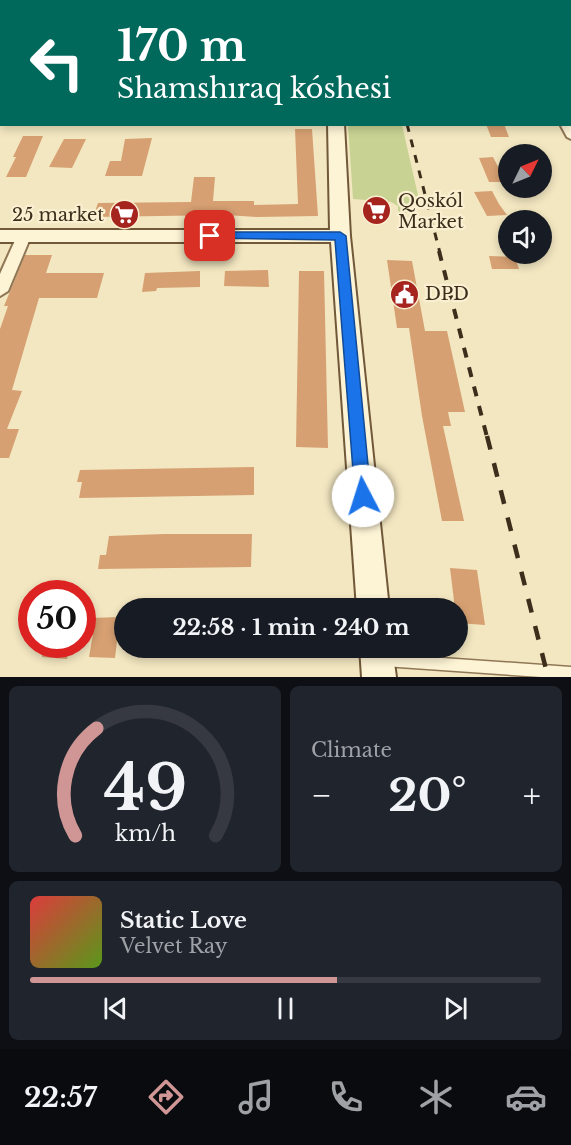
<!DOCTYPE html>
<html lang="en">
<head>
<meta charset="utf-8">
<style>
	:root { --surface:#171b24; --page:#20242c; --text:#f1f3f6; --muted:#9ea1a6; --line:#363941; --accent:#cf9695 }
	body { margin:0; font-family:"Libre Baskerville",serif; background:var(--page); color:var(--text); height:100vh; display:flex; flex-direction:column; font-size:22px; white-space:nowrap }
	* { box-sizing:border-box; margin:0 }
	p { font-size:20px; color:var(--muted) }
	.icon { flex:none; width:33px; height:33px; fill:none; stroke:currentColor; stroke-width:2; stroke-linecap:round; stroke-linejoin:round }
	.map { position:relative; height:677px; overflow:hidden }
	.panel { display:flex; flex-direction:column; gap:9px; padding:9px; background:#0d0f14; flex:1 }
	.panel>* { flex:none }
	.hud { position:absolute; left:0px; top:0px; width:572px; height:126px; box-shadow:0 3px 9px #0003; background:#00695c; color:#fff; overflow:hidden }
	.needle { width:39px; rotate:47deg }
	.buttons { position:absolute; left:498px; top:144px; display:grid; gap:12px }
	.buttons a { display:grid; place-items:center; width:54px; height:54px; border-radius:50%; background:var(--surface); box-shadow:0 3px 9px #0003; font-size:30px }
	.speed { position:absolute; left:18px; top:580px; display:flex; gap:12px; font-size:30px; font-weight:700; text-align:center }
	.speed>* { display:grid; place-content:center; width:78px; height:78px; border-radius:50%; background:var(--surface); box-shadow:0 3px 9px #0003; line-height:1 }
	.speed .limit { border:9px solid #d22; background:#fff; color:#111 }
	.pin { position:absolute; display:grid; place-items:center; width:51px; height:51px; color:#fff; margin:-26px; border-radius:12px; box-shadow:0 3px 9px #0006 }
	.me { position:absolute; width:66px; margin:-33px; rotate:355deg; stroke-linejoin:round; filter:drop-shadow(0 0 4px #0008) }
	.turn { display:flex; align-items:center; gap:21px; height:126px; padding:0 18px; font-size:27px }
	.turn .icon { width:78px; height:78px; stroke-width:2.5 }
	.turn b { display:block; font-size:42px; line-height:51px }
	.big { font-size:45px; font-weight:800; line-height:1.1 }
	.panel .card { flex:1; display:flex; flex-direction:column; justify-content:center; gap:9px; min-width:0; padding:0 21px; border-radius:9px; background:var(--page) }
	.panel .dial { align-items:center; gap:0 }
	.dial svg { height:156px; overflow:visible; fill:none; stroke:var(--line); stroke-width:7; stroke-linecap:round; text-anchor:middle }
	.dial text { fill:var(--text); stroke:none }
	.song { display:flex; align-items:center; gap:18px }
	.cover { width:72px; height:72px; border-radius:9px; background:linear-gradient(135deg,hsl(0 70% 55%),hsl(90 70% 35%)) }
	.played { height:6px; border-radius:3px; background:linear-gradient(90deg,var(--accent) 60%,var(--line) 60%) }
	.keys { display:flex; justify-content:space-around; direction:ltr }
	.heat { display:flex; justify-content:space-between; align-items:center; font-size:33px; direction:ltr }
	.panel .tiles { flex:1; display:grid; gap:9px; grid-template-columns:1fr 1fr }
	.card:last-child { grid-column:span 2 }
	.trip { position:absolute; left:114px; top:598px; width:354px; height:60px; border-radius:30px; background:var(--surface); box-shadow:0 3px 9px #0003; font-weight:800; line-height:60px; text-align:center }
	.menu { display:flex; height:96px; justify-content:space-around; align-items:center; background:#090b0e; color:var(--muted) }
	.menu .icon { width:42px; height:42px }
	.menu .on { color:var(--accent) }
	.menu b { font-size:27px; color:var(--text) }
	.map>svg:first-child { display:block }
	.green { fill:#c8d393 }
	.building { fill:#d6a072 }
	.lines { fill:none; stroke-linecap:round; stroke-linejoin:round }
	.lane-casing { stroke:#8f7756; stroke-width:3 }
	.street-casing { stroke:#8f7756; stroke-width:4 }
	.secondary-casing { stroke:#715839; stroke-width:4 }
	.lane { fill:#fdf3d5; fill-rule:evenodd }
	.street { fill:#fdf3d5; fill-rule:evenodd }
	.secondary { fill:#fdf3d5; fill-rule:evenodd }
	.rail-far2 { stroke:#3d2e1c; stroke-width:3; stroke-dasharray:8 8; stroke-linecap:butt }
	.rail-far1 { stroke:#3d2e1c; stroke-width:4; stroke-dasharray:10 10; stroke-linecap:butt }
	.rail { stroke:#3d2e1c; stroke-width:4.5; stroke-dasharray:14 14; stroke-linecap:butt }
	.route { fill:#1a73e8; stroke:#114b97; stroke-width:1.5 }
	.labels { text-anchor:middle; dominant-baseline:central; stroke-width:4.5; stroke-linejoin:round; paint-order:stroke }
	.poi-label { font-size:18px; fill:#3d2e1c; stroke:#faf0d1; text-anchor:start }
</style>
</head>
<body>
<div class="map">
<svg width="571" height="677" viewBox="0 0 571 677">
	<rect width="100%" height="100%" fill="#f3e7c1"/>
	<path class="green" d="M 348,125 L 402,125 L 420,204 C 412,210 408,214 398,214 L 398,206 L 391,202 L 353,199 Z"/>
	<path class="building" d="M 486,124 L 504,124 L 509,137 L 491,137 Z
		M 295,129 L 312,129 L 318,216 L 257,217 L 227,215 L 93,217 L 98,203 L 191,202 L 194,177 L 215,177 L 213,201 L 254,201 L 254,205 L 298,204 Z
		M 23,136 L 43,136 L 26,177 L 6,177 L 16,157 L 13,157 Z
		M 152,138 L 142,176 L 105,176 L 110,161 L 121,161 L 125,139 Z
		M 64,139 L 86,139 L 72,168 L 49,167 Z
		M 493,157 L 506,182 L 489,182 L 479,158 Z
		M 492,191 L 499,204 L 507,215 L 487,216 L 474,192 Z
		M 25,255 L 52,255 L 46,273 L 104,273 L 97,298 L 39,298 L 12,390 L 22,391 L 7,429 L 19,429 L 9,458 L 0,458 L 0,329 L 8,306 L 4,306 Z
		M 489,256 L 515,257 L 519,269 L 492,269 Z
		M 387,260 L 412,261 L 425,331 L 447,331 L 465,412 L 448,412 L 451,426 L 443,426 L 464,521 L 442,521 L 422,416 L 409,328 L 397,328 Z
		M 268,270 L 269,287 L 224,286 L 225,271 Z
		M 200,271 L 200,287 L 157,288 L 156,291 L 142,292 L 145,273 Z
		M 299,271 L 324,271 L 328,448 L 296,447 Z
		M 254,467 L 254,495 L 79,498 L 82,482 L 77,482 L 80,470 Z
		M 164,534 L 252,534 L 251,567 L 98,569 L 100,555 L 106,555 L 109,536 Z
		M 450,568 L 477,570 L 485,625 L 458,623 L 458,609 L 455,609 Z
		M 120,617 L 115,658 L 89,657 L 93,634 L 87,634 L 90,618 Z
		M 44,645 L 70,645 L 67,659 L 42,657 Z"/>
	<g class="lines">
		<defs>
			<path id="lane" d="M 384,654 L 571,667 L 571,677 L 541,677 L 384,666 L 380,664 L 378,660 L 380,656 Z"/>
			<path id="street" d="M 0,0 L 7,0 L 2,2 L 0,7 Z
				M 121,0 L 129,0 L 120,2 Z
				M 191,0 L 199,0 L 199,2 L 191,2 Z
				M 494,0 L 502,0 L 503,2 L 494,2 Z
				M 0,62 L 2,62 L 2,68 L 0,68 Z
				M 0,78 L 2,78 L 0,86 Z
				M 570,123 L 571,124 L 571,139 L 567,137 L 560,124 Z
				M 24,232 L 31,236 L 8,291 L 0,296 L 0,274 L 17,236 Z"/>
			<path id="secondary" d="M 323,0 L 335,0 L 335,2 L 323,2 Z
				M 328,124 L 344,124 L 350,236 L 389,609 L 357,609 L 331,242 L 0,242 L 0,230 L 330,230 Z
				M 360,648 L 392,648 L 396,677 L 362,677 Z"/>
		</defs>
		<use href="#lane" class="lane-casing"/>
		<use href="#street" class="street-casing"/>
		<use href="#secondary" class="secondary-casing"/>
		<use href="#lane" class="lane"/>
		<use href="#street" class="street"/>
		<use href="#secondary" class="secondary"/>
		<path class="rail-far2" d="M 407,124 L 440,253"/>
		<path class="rail-far1" d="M 439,251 L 487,437"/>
		<path class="rail" d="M 487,436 L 548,677"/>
	</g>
	<path class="route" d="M 210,232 L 340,232 L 346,236 L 371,496 L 369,501 L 363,503 L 357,501 L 355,496 L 335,240 L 206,238 L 206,233 Z"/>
	<defs>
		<symbol id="supermarket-disc" viewBox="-11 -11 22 22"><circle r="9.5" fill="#a6241e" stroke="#faf0d1"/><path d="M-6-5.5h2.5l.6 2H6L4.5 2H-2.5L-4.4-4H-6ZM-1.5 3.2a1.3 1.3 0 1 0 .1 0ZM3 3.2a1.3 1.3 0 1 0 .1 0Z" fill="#fff"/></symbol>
		<symbol id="civic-disc" viewBox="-11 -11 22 22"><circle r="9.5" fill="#a6241e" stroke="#faf0d1"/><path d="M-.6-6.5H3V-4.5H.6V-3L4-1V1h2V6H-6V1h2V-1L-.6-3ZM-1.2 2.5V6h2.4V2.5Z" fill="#fff"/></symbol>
	</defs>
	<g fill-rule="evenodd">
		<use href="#supermarket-disc" x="360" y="194" width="33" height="33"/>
		<use href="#supermarket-disc" x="108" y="198" width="33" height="33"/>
		<use href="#civic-disc" x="388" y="278" width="33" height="33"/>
	</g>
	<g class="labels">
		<g class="poi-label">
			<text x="398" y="201">Qoskól<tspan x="398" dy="21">Market</tspan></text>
			<text x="104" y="215" text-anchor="end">25 market</text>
			<text x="425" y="294">DPD</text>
		</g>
	</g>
</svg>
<div class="buttons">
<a><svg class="needle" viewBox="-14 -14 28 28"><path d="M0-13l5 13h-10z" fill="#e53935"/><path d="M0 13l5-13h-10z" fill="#9ea1a6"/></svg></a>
<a><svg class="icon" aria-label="sound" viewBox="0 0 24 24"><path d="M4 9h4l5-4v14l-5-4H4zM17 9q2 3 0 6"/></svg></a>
</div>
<div class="speed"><div class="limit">50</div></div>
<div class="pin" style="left:210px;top:236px;background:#d93025"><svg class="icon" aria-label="arrive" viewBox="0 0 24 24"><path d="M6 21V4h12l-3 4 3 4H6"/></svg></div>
<svg class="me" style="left:363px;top:496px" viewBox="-20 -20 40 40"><circle r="19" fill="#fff"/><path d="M0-13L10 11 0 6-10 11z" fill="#1a73e8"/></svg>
<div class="trip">22:58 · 1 min · 240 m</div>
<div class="hud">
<div class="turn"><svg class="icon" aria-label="left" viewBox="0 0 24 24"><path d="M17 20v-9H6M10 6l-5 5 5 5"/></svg><div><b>170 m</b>Shamshıraq kóshesi</div></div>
</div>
</div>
<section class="panel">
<div class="tiles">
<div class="card dial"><svg viewBox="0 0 100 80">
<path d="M14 69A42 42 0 1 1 86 69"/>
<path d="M14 69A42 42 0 0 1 25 14" stroke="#cf9695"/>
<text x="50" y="56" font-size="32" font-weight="700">49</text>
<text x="50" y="72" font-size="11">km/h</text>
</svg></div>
<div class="card"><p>Climate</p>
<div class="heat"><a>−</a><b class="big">20°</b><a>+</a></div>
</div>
<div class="card">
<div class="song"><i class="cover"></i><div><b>Static Love</b><p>Velvet Ray</p></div></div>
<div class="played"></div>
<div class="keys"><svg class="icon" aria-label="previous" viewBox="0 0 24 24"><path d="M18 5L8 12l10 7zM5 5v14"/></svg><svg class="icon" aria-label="pause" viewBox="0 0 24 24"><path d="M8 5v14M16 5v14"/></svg><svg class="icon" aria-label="next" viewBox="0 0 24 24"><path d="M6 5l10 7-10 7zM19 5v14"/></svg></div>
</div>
</div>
</section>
<nav class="menu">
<b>22:57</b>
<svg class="icon on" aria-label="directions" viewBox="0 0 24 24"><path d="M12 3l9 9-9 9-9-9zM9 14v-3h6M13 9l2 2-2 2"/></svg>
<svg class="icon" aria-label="music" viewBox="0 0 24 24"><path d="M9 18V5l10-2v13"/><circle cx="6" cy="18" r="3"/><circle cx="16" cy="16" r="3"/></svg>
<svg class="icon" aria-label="phone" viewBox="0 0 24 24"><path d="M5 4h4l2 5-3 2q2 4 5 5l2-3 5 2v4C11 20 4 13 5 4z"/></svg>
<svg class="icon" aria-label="climate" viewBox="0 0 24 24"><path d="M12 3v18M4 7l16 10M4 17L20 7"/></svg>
<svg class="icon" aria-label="car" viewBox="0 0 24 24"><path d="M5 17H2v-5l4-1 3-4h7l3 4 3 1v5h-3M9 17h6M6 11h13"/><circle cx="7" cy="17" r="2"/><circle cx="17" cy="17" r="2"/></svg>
</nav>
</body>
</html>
